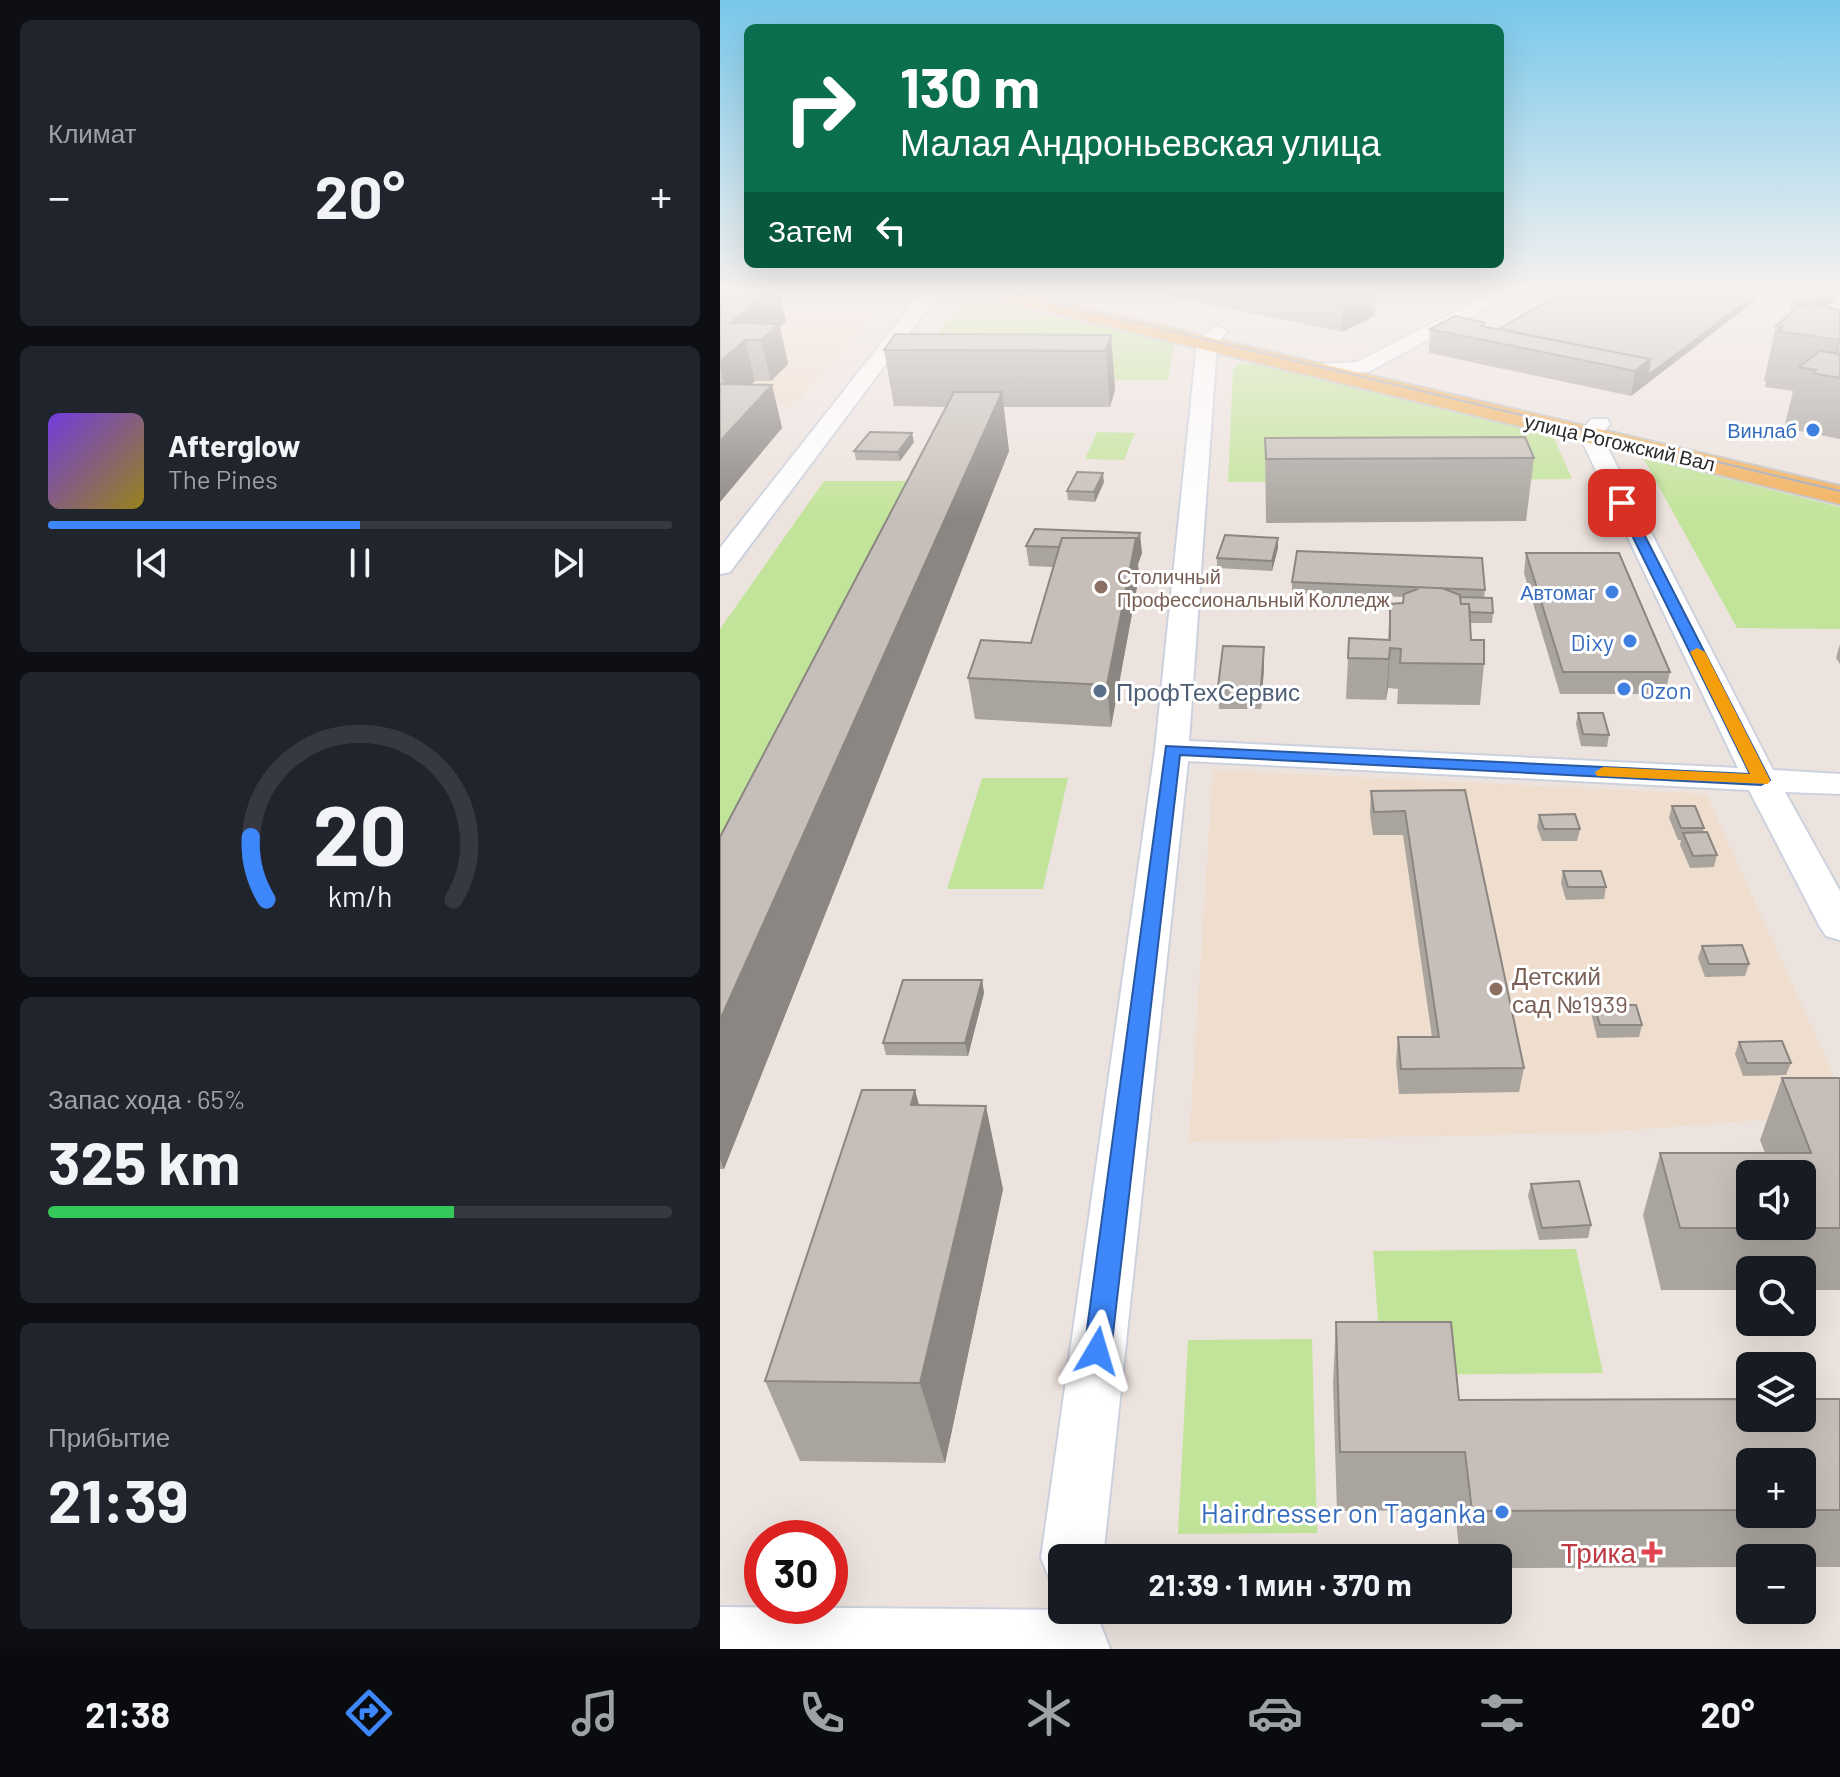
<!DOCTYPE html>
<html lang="ru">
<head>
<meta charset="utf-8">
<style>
	:root { --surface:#171b24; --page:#20242c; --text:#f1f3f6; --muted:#9ea1a6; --line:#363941; --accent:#3d87fa }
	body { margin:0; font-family:Barlow,sans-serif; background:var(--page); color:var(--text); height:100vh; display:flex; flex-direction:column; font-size:30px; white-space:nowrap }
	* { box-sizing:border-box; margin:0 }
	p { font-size:26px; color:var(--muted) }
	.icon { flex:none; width:44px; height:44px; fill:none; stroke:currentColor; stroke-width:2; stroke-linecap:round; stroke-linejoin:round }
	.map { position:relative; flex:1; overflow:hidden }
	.drawer { display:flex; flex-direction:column; gap:20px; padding:20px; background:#0d0f14; width:720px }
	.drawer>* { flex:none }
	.banner { position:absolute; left:24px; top:24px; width:760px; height:244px; border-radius:12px; box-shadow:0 8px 32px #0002; background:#0b6e4f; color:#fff; overflow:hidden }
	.buttons { position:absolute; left:1016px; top:1160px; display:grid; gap:16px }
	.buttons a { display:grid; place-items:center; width:80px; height:80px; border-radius:12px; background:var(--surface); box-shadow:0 8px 32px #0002; font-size:40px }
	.speed { position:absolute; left:24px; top:1520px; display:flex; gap:16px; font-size:40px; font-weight:700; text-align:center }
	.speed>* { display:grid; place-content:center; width:104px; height:104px; border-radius:50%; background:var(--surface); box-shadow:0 8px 32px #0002; line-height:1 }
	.speed .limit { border:12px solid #d22; background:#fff; color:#111 }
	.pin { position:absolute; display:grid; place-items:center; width:68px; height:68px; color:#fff; margin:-34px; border-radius:16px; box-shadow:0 4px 12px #0006 }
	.me { position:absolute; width:88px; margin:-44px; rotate:7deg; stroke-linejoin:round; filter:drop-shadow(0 0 6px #0008) }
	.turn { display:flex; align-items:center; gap:28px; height:168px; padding:0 24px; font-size:36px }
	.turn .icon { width:104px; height:104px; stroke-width:2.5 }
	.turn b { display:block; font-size:56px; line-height:68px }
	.then { display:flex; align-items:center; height:76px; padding:0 24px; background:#0003; gap:16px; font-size:30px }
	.big { font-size:60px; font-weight:700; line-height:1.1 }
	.drawer .card { flex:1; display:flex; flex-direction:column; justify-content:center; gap:12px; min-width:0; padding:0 28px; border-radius:12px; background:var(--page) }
	.drawer .dial { align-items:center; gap:0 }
	.dial svg { height:208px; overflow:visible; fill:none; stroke:var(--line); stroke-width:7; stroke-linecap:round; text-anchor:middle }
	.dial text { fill:var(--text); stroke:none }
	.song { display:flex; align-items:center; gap:24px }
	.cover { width:96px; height:96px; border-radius:12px; background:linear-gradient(135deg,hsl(260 70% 55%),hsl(50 70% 35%)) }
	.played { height:8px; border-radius:4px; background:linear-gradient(90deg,var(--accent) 50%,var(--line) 50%) }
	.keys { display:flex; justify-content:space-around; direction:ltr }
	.heat { display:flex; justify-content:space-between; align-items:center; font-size:44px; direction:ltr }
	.charge { height:12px; border-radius:6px; background:linear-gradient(90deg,#34c759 65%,var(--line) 0) }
	.trip { position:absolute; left:328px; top:1544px; width:464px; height:80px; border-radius:12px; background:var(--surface); box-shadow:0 8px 32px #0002; font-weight:700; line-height:80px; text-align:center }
	.tabs { display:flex; height:128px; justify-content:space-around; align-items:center; background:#090b0e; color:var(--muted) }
	.tabs .icon { width:56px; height:56px }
	.tabs .selected { color:var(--accent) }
	.tabs b { font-size:36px; color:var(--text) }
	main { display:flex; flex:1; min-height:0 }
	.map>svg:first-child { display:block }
	.education { fill:#efddcd }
	.green { fill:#c2e49a }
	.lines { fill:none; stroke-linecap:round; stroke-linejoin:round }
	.minor-casing { stroke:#ccd2dd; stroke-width:4 }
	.tertiary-casing { stroke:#ccd2dd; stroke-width:4 }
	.primary-casing { stroke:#c4c4c4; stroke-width:4 }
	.minor { fill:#fff; fill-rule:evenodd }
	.tertiary { fill:#fff; fill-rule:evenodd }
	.primary { fill:#f1b15f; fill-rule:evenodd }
	.tram { stroke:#a0a8b6; stroke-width:2 }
	.wall { fill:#aaa49f; fill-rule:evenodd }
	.shaded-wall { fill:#8b8682 }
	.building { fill:#c6bfb9; stroke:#8b8682; stroke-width:2; fill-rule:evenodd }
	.route { fill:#3d87fa; stroke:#2858a2; stroke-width:2 }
	.slow { fill:#f59e0b }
	.shop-dot { fill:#3f7fe0; stroke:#fff; stroke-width:3 }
	.education-dot { fill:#8d6e63; stroke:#fff; stroke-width:3 }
	.service-dot { fill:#5c6f8a; stroke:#fff; stroke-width:3 }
	.health-dot { fill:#e0444e; stroke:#fff; stroke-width:3 }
	.labels { text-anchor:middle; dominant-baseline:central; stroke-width:6; stroke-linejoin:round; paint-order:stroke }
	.far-shop-label { font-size:20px; fill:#366cbe; stroke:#fff; text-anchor:end }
	.far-street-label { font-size:20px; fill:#2b2b2b; stroke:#fff }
	.far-education-label { font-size:20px; fill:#785e54; stroke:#fff; text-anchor:start }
	.shop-label { font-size:24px; fill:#366cbe; stroke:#fff; text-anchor:end }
	.service-label { font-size:24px; fill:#4e5e75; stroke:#fff; text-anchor:start }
	.education-label { font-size:24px; fill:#785e54; stroke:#fff; text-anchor:start }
	.near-shop-label { font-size:28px; fill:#366cbe; stroke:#fff; text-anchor:end }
	.near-health-label { font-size:28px; fill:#be3a42; stroke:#fff; text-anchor:end }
</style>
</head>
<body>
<main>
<section class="drawer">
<div class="card"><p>Климат</p>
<div class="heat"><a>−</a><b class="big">20°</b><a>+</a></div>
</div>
<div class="card">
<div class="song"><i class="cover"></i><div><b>Afterglow</b><p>The Pines</p></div></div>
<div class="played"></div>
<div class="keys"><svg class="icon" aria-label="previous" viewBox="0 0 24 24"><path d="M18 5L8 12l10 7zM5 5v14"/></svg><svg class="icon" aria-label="pause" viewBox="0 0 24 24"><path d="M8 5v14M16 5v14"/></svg><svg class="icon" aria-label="next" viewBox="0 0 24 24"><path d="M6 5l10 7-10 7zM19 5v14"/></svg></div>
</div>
<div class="card dial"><svg viewBox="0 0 100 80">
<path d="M14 69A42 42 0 1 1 86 69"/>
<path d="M14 69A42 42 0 0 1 8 45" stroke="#3d87fa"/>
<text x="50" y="56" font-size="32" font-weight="700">20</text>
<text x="50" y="72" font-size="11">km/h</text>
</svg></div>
<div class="card"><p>Запас хода · 65%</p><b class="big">325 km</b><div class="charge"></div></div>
<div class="card"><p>Прибытие</p><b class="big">21:39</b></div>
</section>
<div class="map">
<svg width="1120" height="1649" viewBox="0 0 1120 1649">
	<rect width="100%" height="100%" fill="#ede3de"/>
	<path class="education" d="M 30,309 L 157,310 L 74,406 L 0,405 Z
		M 493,770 L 986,794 L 1120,1089 L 1120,1114 L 884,1132 L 469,1142 Z"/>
	<path class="green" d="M 245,296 L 454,343 L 448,380 L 186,379 Z
		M 519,363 L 547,365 L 831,431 L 852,479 L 508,482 L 513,370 Z
		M 377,432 L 415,433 L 404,460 L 365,459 Z
		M 923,458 L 1120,507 L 1120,629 L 1017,628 Z
		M 104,481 L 214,481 L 0,925 L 0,629 Z
		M 262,778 L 348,778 L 323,889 L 227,889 Z
		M 856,1249 L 883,1373 L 662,1375 L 653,1251 Z
		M 592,1339 L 597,1533 L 458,1534 L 468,1340 Z"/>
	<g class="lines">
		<defs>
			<path id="minor" d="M 204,289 L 222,289 L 10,572 L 0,574 L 0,548 Z
				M 780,289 L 802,289 L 648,372 L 599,376 L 589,370 L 599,364 L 637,362 Z
				M 498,326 L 507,332 L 497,344 L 469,741 L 1018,768 L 859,435 L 871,419 L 887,419 L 890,424 L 881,435 L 1053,770 L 1120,774 L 1120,794 L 1065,792 L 1120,891 L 1120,940 L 1106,936 L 1100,927 L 1029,790 L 468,761 L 383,1558 L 342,1558 L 342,1585 L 330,1580 L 321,1558 L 435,750 L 477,343 L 491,328 Z"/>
			<path id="tertiary" d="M 0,1607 L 352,1610 L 379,1621 L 390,1649 L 0,1649 Z"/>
			<path id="primary" d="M 248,289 L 284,289 L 1120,486 L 1120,504 L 259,295 Z"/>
		</defs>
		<use href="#minor" class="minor-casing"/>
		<use href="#tertiary" class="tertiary-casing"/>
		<use href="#primary" class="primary-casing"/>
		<use href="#minor" class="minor"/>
		<use href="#tertiary" class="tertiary"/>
		<use href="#primary" class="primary"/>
		<path class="tram" d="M 275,289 L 1120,491"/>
	</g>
	<path class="wall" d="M 0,289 L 66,321 L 60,327 L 68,364 L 51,381 L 35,381 L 31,384 L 52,385 L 62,428 L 0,502 Z
		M 415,289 L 677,289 L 664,295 L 656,294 L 655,316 L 622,332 Z
		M 848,289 L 1050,289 L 911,396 L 709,353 L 710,329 L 765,326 L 779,329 Z
		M 1120,289 L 1120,296 L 1106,306 L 1120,310 L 1120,439 L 1079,431 L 1079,427 L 1065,424 L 1073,391 L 1045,387 L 1046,381 L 1044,381 L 1056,326 L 1070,314 L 1073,300 L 1075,298 L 1077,290 Z
		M 391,335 L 395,390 L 390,407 L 283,407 L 289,451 L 4,1169 L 0,1169 L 0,837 L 226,407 L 174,406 L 164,350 Z
		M 545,438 L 814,458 L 806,521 L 546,523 Z
		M 194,442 L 180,461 L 136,460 L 134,451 Z
		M 384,482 L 375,502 L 348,500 L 347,491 Z
		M 315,529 L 422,553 L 418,564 L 419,576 L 391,727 L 255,719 L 248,678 L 311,643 L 333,567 L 309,566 L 306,546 Z
		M 558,548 L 552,571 L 497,568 L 497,558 Z
		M 806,553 L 950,672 L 945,694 L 840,694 L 804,573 Z
		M 572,582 L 765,590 L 764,598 L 773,613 L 772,623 L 750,623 L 751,640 L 764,664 L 760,705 L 677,704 L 678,689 L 668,688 L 666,700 L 626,699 L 629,638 L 668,640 L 670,604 L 683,603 L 683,597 L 572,593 Z
		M 1120,644 L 1120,664 L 1116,658 Z
		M 544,647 L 544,668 L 541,709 L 499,709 L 498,687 Z
		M 858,713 L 889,735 L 887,747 L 861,746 L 856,724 Z
		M 745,790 L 804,1068 L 799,1092 L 679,1094 L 676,1062 L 678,1037 L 712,1037 L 683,835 L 653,835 L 650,814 L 651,791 Z
		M 952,806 L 984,828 L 983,832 L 997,855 L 994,867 L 970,868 L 960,845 L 961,840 L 958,840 L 949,818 Z
		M 819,815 L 860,829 L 857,841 L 822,841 L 817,827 Z
		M 843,871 L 886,887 L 884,899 L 846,900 L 841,883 Z
		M 982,946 L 1029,964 L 1025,976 L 985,977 L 978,958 Z
		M 262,980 L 264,993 L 248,1056 L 166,1055 L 163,1043 Z
		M 874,1005 L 922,1025 L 919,1037 L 877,1038 L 872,1017 Z
		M 1019,1042 L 1071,1063 L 1066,1075 L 1023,1076 L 1015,1054 Z
		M 1062,1078 L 1120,1078 L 1120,1290 L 1082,1290 L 1082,1270 L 1030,1270 L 1030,1290 L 941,1290 L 923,1215 L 940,1153 L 1045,1153 L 1040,1140 Z
		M 195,1090 L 199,1105 L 283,1189 L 225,1463 L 80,1461 L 45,1381 Z
		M 811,1184 L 871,1225 L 868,1238 L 819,1240 L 808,1196 Z
		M 616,1322 L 739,1400 L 1120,1399 L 1120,1567 L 1082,1567 L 1082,1558 L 1030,1558 L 1030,1567 L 778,1568 L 778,1558 L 740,1558 L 735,1510 L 617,1511 L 613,1383 ZM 1030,1462 L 1082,1462 L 1082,1514 L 1030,1514 Z"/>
	<path class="shaded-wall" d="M 51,289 L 59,289 L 66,321 L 60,327 L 68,364 L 51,381 L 41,340 L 25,340 L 35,381 L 10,405 L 0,367 L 0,362 L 10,323 Z
		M 624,289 L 656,289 L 655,316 L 622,332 Z
		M 664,289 L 677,289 L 664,295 Z
		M 1042,289 L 1050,289 L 911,396 L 915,371 L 930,359 Z
		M 1113,289 L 1120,289 L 1120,296 L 1088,319 L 1092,303 Z
		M 391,335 L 395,390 L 390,407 L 386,351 Z
		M 1120,338 L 1111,376 L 1109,376 L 1118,340 Z
		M 52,385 L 62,428 L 0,502 L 0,441 Z
		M 282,392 L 289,451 L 4,1169 L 0,1159 L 0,1020 Z
		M 192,433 L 194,442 L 180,461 L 178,452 Z
		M 383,473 L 384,482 L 375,502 L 374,492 Z
		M 420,533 L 422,553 L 418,564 L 419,576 L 391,727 L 387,685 L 416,538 Z
		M 558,538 L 558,548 L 552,571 L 552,561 Z
		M 544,647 L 544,668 L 541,709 L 541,687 Z
		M 670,648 L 668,688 L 666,700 L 669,659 Z
		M 262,980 L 264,993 L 248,1056 L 245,1043 Z
		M 195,1090 L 216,1173 L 191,1105 Z
		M 266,1106 L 283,1189 L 225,1463 L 200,1383 Z"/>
	<path class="building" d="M 0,289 L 51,289 L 10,323 L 59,324 L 41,340 L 25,340 L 0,362 L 0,303 L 11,294 L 0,294 Z
		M 848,289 L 1042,289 L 978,338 L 928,375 L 930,359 L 779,329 Z
		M 1080,289 L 1113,289 L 1092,303 L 1073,300 L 1085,292 L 1077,290 Z
		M 1091,303 L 1120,310 L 1120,338 L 1118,340 L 1058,331 L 1063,327 L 1056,326 L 1080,305 L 1087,306 Z
		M 735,316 L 765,323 L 761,326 L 930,359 L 915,371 L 710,329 Z
		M 175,334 L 391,335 L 386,351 L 164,350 Z
		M 1100,351 L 1120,354 L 1120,378 L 1093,373 L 1096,370 L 1079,367 Z
		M 0,384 L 52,385 L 0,441 Z
		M 234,392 L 282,392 L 0,1020 L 0,837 Z
		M 150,432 L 192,433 L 178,452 L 134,451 Z
		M 805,437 L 814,458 L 546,459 L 545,438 Z
		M 357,472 L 383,473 L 374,492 L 347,491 Z
		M 315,529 L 420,533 L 416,544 L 416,538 L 342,538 L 339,547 L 306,546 Z
		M 505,535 L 558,538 L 552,561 L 497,558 Z
		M 342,538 L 416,538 L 387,685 L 248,678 L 261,640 L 311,643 Z
		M 577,551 L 762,558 L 765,590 L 572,582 Z
		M 806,553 L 899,553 L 950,672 L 843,672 Z
		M 700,588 L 722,588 L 740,595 L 741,604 L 749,604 L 751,640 L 764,640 L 764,664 L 680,663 L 681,649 L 670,648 L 669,659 L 628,658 L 629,638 L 670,640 L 670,604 L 683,603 L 684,594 Z
		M 740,597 L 772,598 L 773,613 L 750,612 L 749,604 L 741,604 Z
		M 503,646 L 544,647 L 541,687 L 498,687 Z
		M 858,713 L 883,713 L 889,735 L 863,734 Z
		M 745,790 L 804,1068 L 681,1069 L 678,1037 L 719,1037 L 685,811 L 654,812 L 651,791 Z
		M 952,806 L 975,806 L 984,828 L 961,828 Z
		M 855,814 L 860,829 L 824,829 L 819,815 Z
		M 987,832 L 997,855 L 973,856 L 963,833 Z
		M 843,871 L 881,871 L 886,887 L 848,887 Z
		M 1022,945 L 1029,964 L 989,964 L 982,946 Z
		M 183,980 L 262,980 L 245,1043 L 163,1043 Z
		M 874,1005 L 916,1005 L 922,1025 L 880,1025 Z
		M 1062,1041 L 1071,1063 L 1027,1063 L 1019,1042 Z
		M 1062,1078 L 1120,1078 L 1120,1228 L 960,1228 L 940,1153 L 1091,1153 ZM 1030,1174 L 1082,1174 L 1082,1226 L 1030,1226 Z
		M 142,1090 L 195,1090 L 191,1105 L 266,1106 L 200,1383 L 45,1381 Z
		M 859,1181 L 871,1225 L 822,1228 L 811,1184 Z
		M 616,1322 L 731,1322 L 739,1400 L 1030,1399 L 1030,1418 L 1082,1418 L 1082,1399 L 1120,1399 L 1120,1510 L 1082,1510 L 1082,1462 L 1030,1462 L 1030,1510 L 752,1511 L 745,1452 L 620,1452 Z"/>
	<linearGradient id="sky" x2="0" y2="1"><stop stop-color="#78c8eb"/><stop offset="0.56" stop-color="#f7f2f0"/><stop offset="1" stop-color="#f7f2f0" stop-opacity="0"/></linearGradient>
	<rect width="1120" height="519" fill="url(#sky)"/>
	<path class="route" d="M 898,500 L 908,503 L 1050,780 L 1041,785 L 460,755 L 391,1351 L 387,1360 L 377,1364 L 368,1360 L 364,1351 L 446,746 L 1030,774 L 896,503 Z"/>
	<path class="slow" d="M 977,648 L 985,652 L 1050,780 L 1048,784 L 877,776 L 875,772 L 883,767 L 1030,774 L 970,652 Z"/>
	<g class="shop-dot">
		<circle cx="1093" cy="430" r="8"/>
		<circle cx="892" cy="592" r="8"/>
		<circle cx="910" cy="641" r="8"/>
		<circle cx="904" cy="689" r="8"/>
		<circle cx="782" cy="1512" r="8"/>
	</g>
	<g class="education-dot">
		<circle cx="381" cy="587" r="8"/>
		<circle cx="776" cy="989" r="8"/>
	</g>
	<circle class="service-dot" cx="380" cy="691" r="8"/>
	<path class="health-dot" d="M928 1540h8v8h8v8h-8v8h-8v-8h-8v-8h8z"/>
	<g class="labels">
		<g class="far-shop-label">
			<text x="1077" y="430">Винлаб</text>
			<text x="876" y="592">Автомаг</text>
		</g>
		<g class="far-street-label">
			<text transform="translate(900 442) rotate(13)">улица Рогожский Вал</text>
		</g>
		<g class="far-education-label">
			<text x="397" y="576">Столичный<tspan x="397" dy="23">Профессиональный Колледж</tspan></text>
		</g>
		<g class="shop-label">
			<text x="894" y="641">Dixy</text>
			<text x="920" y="689" text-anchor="start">Ozon</text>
		</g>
		<g class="service-label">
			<text x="396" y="691">ПрофТехСервис</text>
		</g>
		<g class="education-label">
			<text x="792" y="975">Детский<tspan x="792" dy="28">сад №1939</tspan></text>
		</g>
		<g class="near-shop-label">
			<text x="766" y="1512">Hairdresser on Taganka</text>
		</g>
		<g class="near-health-label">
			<text x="916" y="1552">Трика</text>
		</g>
	</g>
</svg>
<div class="buttons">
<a><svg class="icon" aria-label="sound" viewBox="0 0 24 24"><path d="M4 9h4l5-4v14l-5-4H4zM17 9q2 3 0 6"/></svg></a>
<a><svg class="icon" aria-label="search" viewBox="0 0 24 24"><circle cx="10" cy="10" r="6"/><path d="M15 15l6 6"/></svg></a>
<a><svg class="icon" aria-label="layers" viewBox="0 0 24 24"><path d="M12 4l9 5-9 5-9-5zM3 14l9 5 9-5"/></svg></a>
<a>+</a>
<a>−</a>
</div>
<div class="speed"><div class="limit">30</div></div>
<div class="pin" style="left:902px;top:503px;background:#d93025"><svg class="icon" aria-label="arrive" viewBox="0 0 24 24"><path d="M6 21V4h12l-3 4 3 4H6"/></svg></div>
<svg class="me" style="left:377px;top:1351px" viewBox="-20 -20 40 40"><path d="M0-17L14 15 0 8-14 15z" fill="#3d87fa" stroke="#fff" stroke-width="4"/></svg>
<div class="trip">21:39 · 1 мин · 370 m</div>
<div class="banner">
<div class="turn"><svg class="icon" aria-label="right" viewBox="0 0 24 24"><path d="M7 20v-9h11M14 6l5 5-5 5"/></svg><div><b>130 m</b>Малая Андроньевская улица</div></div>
<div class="then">Затем<svg class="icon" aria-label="left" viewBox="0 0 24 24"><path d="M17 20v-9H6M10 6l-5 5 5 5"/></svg></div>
</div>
</div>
</main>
<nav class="tabs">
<b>21:38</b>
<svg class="icon selected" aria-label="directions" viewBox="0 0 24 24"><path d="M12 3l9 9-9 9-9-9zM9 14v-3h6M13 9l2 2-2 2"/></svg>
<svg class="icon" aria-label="music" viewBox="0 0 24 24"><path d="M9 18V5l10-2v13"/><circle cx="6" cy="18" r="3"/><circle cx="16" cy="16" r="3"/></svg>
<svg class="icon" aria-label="phone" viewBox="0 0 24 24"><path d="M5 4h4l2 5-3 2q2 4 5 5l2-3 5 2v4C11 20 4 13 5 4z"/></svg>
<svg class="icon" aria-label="climate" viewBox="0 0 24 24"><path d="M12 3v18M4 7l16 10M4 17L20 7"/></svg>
<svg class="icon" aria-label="car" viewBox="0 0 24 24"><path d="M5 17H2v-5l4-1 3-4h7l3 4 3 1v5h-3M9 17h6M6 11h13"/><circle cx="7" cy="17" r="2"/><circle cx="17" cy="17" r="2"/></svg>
<svg class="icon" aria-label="filters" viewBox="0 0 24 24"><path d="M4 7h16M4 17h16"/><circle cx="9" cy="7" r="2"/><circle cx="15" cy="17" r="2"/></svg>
<b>20°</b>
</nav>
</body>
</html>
